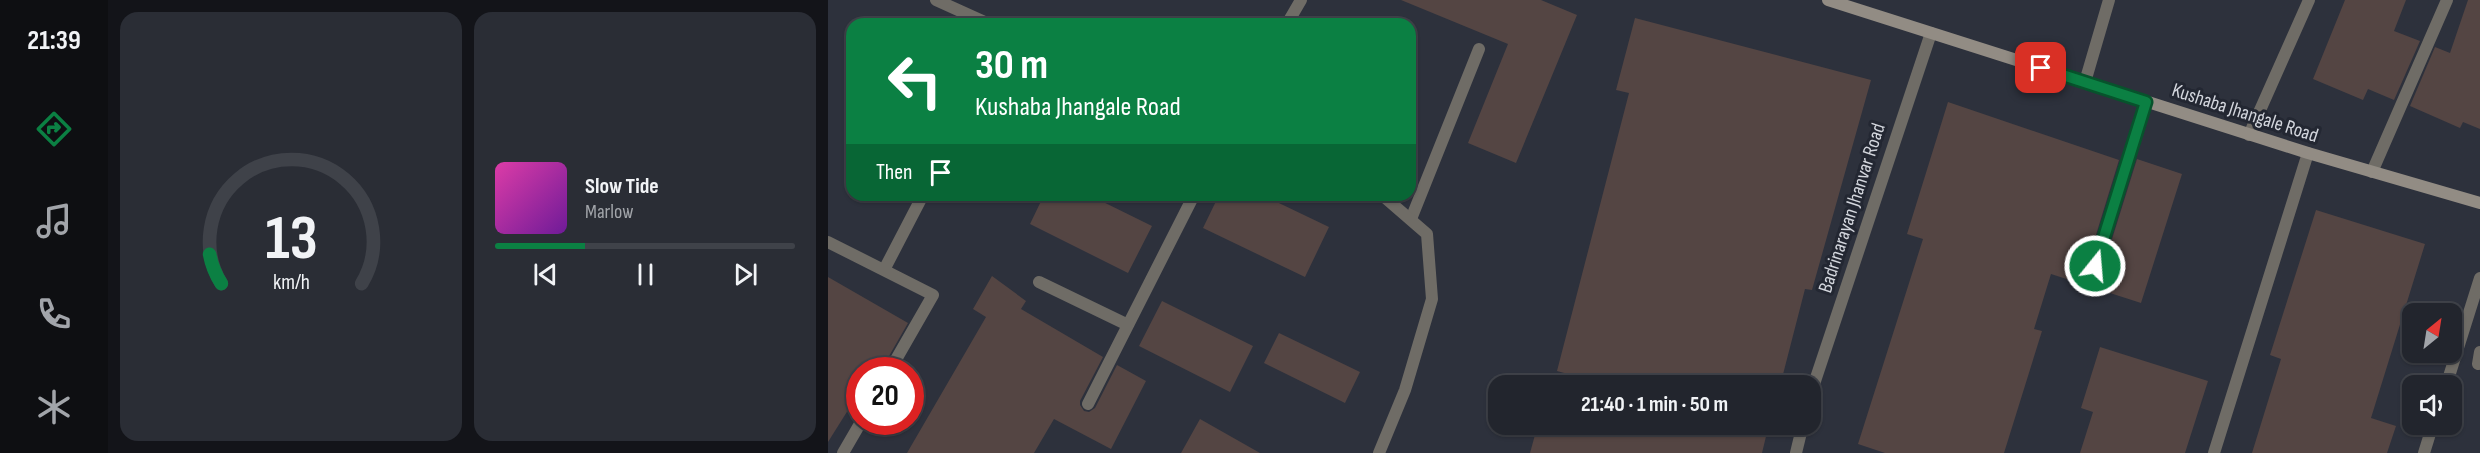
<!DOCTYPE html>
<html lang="en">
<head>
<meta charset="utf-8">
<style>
	:root { --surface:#22252d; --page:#2a2d35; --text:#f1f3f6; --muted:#a2a5aa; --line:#3f4249; --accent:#0b8043 }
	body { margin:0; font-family:"Sofia Sans Condensed",sans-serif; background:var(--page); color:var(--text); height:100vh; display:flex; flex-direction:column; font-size:22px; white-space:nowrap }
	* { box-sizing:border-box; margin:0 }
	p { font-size:20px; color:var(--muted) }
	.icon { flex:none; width:33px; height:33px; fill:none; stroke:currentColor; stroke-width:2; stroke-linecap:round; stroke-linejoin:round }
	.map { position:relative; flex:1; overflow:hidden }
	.details { display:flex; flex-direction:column; gap:12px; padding:12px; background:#131419; width:720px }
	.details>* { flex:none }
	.banner { position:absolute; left:18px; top:18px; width:570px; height:183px; border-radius:18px; box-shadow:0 2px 4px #0004,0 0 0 2px var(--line); background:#0b8043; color:#fff; overflow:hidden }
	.needle { width:39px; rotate:30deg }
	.buttons { position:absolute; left:1574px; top:303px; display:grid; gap:12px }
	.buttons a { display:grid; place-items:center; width:60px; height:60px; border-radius:12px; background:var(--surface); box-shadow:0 2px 4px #0004,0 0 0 2px var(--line); font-size:30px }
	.speed { position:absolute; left:18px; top:357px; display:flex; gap:12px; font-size:30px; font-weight:700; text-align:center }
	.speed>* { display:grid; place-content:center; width:78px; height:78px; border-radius:50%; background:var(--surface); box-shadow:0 2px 4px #0004,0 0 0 2px var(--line); line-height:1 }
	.speed .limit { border:9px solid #d22; background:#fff; color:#111 }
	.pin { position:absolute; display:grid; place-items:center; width:51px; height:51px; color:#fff; margin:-26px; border-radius:12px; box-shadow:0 3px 9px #0006 }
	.me { position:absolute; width:66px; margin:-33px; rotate:17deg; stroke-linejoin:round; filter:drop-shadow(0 0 4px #0008) }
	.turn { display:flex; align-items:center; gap:21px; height:126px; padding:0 30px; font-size:27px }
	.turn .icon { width:78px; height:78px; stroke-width:2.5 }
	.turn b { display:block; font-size:42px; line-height:51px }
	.then { display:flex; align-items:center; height:57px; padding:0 30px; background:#0003; gap:12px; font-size:22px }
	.details .widget { flex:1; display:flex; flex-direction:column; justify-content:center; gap:9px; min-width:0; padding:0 21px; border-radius:18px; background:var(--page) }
	.details .dial { align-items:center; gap:0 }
	.dial svg { height:156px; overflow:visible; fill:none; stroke:var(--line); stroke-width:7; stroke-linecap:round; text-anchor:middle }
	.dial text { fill:var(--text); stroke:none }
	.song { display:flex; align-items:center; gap:18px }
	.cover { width:72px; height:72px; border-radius:9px; background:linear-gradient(135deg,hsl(320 70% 55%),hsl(280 70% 35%)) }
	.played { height:6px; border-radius:3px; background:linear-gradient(90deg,var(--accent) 30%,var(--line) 30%) }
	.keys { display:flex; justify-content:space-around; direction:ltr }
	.details .tiles { flex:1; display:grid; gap:12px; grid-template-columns:repeat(2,1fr) }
	.trip { position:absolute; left:660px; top:375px; width:333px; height:60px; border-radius:18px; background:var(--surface); box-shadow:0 2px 4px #0004,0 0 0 2px var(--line); font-weight:700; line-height:60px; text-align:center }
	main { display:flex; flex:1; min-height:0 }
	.tabs { display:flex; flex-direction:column; width:108px; justify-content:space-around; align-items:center; background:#0e0f12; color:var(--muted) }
	.tabs .icon { width:42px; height:42px }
	.tabs .active { color:var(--accent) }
	.tabs b { font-size:27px; color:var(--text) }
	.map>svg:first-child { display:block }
	.building { fill:#544543 }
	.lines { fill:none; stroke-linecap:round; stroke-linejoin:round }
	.lane { stroke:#6f6c66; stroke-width:12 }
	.street { stroke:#6f6c66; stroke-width:12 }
	.secondary { stroke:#928c84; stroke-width:12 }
	.route-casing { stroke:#07532c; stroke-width:15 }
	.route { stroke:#0b8043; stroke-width:10 }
	.labels { text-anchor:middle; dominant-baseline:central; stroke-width:6; stroke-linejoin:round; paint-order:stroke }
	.street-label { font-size:20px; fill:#d3d6dd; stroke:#232732 }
</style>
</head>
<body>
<main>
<nav class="tabs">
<b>21:39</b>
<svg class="icon active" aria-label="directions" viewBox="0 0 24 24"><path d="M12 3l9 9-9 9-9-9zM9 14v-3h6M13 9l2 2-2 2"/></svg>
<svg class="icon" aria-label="music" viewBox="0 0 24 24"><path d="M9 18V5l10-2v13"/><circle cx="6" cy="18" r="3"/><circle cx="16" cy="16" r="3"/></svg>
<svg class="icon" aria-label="phone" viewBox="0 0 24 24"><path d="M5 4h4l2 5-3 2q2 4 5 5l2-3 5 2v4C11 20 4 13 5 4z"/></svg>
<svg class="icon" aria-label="climate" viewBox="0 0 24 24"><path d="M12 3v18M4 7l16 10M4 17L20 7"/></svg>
</nav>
<section class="details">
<div class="tiles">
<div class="widget dial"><svg viewBox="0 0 100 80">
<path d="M14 69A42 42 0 1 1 86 69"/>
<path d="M14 69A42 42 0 0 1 8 54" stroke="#0b8043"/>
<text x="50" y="56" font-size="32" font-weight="700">13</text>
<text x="50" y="72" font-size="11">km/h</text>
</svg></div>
<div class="widget">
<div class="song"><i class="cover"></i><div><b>Slow Tide</b><p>Marlow</p></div></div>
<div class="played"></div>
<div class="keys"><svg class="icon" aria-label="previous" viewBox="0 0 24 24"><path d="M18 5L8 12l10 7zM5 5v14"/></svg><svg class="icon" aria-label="pause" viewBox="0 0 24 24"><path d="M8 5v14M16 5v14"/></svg><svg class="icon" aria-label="next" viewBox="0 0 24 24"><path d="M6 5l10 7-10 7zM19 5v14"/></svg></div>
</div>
</div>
</section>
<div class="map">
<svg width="1652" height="453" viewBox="0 0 1652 453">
	<rect width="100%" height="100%" fill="#2d313c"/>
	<path class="building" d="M 573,0 L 713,0 L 749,15 L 688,163 L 640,143 L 680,44 Z
		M 1517,0 L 1578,0 L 1566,31 L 1592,41 L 1566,100 L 1540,89 L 1535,100 L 1485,79 Z
		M 1640,0 L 1652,0 L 1652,129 L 1635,122 L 1632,128 L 1582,106 L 1607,47 L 1622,53 Z
		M 807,18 L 1043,80 L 984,290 L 977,289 L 952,386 L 783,386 L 729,371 L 801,93 L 788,90 Z
		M 1120,102 L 1291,160 L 1259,264 L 1261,271 L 1265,274 L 1272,272 L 1275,268 L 1309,159 L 1354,174 L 1313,303 L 1223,274 L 1206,329 L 1214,331 L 1176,453 L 1057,453 L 1030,444 L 1095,239 L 1079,234 Z
		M 216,195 L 261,195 L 324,226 L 300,273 L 202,224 Z
		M 391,195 L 434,195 L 501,227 L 477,277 L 375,228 Z
		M 1488,210 L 1597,244 L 1543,418 L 1568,426 L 1559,453 L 1424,453 L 1453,359 L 1442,355 Z
		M 164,276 L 198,301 L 193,309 L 275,357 L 252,401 L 252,405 L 256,411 L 261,412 L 267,408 L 289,365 L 318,381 L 283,449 L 226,419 L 206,453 L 79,453 L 158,317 L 145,309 Z
		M 0,277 L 80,323 L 53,370 L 32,370 L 32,391 L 0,442 Z
		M 334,301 L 425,346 L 402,392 L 311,346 Z
		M 451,333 L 532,372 L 517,403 L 436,363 Z
		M 1272,347 L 1380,381 L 1357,453 L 1252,453 L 1265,412 L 1253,408 Z
		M 372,419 L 432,453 L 353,453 Z
		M 710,424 L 941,424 L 934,453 L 702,453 Z"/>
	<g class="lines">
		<path class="lane" d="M 1257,82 L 1281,0
			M 583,219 L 651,49
			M 1267,266 L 1318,102
			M 1650,364 L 1652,352"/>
		<path class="street" d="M 108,0 L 161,24
			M 459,24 L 473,0
			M 1421,135 L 1481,0
			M 1544,172 L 1619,0
			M 0,242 L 105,295 L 62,370
			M 56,270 L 95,195
			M 211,282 L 300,325
			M 1618,386 L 1652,278
			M 982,396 L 1103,33
			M 260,404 L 366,195
			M 15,453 L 33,422
			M 551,453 L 577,390 L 604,299 L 599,234 L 554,195
			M 968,453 L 975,424
			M 1386,453 L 1480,153
			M 1596,453 L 1605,424"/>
		<path class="secondary" d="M 1000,0 L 1480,153 L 1652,203"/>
	</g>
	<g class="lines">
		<defs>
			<path id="route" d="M 1213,68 L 1318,102 L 1267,266"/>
		</defs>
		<use href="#route" class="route-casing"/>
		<use href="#route" class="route"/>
	</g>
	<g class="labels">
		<g class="street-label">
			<text transform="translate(1417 113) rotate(18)">Kushaba Jhangale Road</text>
			<text transform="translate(1024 208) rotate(-72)">Badrinarayan Jhanvar Road</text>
		</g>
	</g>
</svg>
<div class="buttons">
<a><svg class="needle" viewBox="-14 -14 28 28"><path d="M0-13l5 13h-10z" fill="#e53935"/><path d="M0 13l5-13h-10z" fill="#a2a5aa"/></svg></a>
<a><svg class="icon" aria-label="sound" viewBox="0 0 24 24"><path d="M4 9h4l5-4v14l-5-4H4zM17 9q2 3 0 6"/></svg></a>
</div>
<div class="speed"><div class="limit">20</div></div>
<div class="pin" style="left:1213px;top:68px;background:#d93025"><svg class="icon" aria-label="arrive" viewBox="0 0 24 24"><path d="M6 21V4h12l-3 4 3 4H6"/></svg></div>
<svg class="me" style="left:1267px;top:266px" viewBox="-20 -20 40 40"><circle r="17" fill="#0b8043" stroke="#fff" stroke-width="3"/><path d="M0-11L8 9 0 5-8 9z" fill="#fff"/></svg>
<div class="trip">21:40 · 1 min · 50 m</div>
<div class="banner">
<div class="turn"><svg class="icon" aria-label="left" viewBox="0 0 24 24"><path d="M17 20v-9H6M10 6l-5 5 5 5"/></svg><div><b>30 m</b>Kushaba Jhangale Road</div></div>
<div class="then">Then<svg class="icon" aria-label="arrive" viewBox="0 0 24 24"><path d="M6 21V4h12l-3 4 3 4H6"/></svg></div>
</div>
</div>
</main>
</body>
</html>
